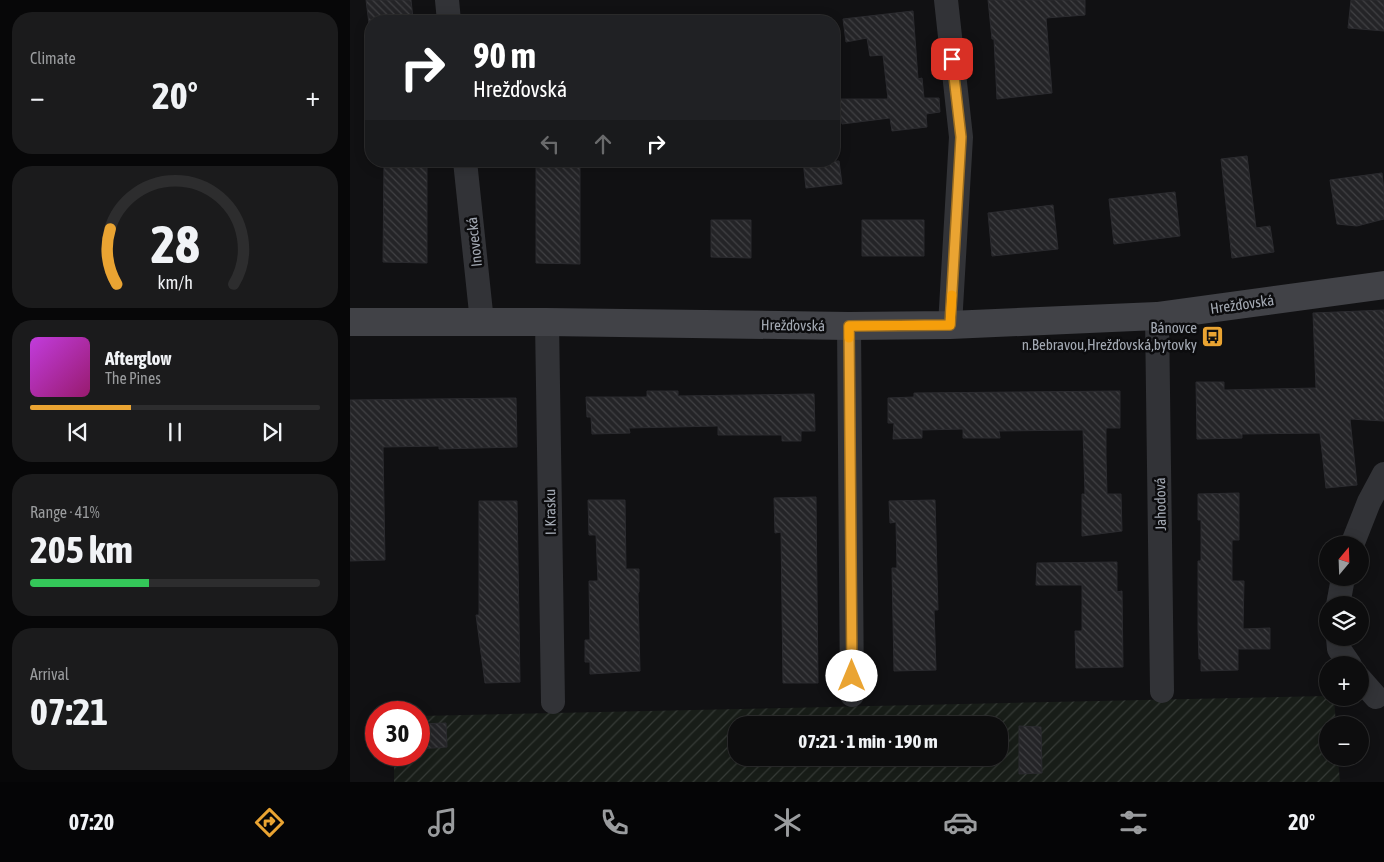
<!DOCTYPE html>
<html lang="en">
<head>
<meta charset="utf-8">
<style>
	:root { --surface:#0d0d0e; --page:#1b1b1c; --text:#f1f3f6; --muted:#9a9c9e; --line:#2d2d2e; --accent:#eaa432 }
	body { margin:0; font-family:"Asap Condensed",sans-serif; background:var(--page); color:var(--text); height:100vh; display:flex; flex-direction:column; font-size:19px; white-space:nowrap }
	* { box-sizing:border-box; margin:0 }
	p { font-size:16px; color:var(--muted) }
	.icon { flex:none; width:28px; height:28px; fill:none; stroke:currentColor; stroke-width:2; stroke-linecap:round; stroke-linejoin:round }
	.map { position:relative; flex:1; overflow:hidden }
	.panel { display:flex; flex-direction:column; gap:12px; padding:12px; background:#070708; width:350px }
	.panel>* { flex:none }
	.guide { position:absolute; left:15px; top:15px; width:475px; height:152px; border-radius:20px; box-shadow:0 2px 12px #0003,0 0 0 1px var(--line); background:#202124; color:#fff; overflow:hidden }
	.needle { width:32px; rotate:19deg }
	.controls { position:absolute; left:969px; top:536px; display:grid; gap:10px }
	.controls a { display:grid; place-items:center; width:50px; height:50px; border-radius:50%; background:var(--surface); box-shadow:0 2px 12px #0003,0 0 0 1px var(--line); font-size:25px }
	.speed { position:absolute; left:15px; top:701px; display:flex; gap:10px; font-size:25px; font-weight:700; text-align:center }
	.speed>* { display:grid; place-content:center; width:65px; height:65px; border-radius:50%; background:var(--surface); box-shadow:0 2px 12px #0003,0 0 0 1px var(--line); line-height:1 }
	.speed .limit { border:8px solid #d22; background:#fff; color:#111 }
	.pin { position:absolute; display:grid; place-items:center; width:42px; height:42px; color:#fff; margin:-21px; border-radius:10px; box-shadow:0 2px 8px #0006 }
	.me { position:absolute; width:55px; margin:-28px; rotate:0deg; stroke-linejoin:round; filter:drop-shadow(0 0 4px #0008) }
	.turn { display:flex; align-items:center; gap:18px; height:105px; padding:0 25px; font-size:22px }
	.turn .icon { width:65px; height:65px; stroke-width:2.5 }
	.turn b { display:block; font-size:35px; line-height:42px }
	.lanes { display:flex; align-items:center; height:48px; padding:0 25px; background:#0003; justify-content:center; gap:25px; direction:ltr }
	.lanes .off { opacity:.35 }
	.big { font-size:38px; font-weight:700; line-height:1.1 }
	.panel .tile { flex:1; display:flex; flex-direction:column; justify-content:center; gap:8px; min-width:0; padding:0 18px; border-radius:20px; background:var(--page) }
	.panel .dial { align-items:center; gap:0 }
	.dial svg { height:130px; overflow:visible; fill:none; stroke:var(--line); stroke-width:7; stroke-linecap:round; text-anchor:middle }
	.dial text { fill:var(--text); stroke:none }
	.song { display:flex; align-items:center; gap:15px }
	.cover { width:60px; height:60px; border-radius:8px; background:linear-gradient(135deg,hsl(290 70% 55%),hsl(320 70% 35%)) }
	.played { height:5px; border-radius:2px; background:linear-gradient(90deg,var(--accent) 35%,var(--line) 35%) }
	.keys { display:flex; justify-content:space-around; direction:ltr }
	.heat { display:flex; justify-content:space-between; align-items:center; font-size:28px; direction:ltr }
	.charge { height:8px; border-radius:4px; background:linear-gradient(90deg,#34c759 41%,var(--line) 0) }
	.trip { position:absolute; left:378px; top:716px; width:280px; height:50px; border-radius:20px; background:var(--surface); box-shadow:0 2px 12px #0003,0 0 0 1px var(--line); font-weight:700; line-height:50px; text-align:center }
	.menu { display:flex; height:80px; justify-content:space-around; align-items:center; background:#050506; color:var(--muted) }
	.menu .icon { width:35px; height:35px }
	.menu .active { color:var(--accent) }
	.menu b { font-size:22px; color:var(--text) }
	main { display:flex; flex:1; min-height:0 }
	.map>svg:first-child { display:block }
	.garden { fill:url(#garden-furrows); fill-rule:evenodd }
	.building { fill:url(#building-back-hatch); stroke:#2b2b2f }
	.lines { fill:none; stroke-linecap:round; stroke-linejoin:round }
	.street { stroke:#323337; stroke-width:24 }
	.secondary { stroke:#414247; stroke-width:28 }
	.route-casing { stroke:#986b20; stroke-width:12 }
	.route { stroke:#eaa432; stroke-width:9 }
	.slow { stroke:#f59e0b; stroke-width:9 }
	.labels { text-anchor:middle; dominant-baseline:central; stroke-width:5; stroke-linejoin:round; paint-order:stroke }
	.street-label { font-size:15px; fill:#a3a9b3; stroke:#0c0c0e }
	.poi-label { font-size:15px; fill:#a3a9b3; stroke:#0c0c0e; text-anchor:end }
</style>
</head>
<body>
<main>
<section class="panel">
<div class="tile"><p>Climate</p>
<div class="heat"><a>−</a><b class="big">20°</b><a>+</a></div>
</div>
<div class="tile dial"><svg viewBox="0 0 100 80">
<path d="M14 69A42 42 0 1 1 86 69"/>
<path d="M14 69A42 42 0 0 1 10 35" stroke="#eaa432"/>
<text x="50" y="56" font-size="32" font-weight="700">28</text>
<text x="50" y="72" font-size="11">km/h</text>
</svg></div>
<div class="tile">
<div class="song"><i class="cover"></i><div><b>Afterglow</b><p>The Pines</p></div></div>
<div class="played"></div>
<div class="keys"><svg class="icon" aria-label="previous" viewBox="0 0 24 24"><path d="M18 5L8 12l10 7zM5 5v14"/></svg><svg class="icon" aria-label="pause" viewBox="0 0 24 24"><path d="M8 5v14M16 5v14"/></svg><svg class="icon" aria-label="next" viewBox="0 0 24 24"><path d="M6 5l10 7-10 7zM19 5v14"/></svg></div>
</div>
<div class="tile"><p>Range · 41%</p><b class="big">205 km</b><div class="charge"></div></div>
<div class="tile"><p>Arrival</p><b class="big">07:21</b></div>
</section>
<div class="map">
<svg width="1034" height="782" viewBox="0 0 1034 782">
	<defs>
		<pattern id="garden-furrows" width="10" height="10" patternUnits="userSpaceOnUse" patternTransform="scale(1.25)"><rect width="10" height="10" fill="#181d18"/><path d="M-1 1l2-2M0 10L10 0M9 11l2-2" fill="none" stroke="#363b37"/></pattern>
		<pattern id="building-back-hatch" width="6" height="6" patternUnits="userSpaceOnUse" patternTransform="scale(1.25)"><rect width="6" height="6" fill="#242427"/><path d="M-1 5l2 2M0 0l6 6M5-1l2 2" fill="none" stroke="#414144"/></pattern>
	</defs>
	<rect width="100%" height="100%" fill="#111113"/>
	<path class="garden" d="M 977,696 L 978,698 L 984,698 L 986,725 L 978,725 L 978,758 L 988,758 L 990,782 L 44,782 L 44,755 L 69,755 L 69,716 ZM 386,725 L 649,725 L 649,758 L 386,758 Z"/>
	<path class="building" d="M 16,0 L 61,0 L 63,18 L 21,21 L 21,23 L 19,24 Z
		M 638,0 L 735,0 L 735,15 L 696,18 L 702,93 L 647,99 L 644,39 L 642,39 Z
		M 1001,0 L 1034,0 L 1034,31 L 998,28 Z
		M 563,11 L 568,79 L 572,78 L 574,98 L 589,98 L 590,112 L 576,114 L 577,127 L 542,131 L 540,118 L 492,124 L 488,99 L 538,99 L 533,55 L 520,56 L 517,38 L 496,42 L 493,19 Z
		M 897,156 L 906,228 L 920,226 L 924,252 L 882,258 L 871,159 Z
		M 34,161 L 77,161 L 77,263 L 33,262 Z
		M 186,161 L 230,161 L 230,264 L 186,263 Z
		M 453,161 L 489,161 L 492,184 L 456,188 Z
		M 1032,173 L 1034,191 L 1034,219 L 1007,226 L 987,224 L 980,180 Z
		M 825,192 L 830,236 L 764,244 L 759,199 Z
		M 703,205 L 708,249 L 642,256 L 638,213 Z
		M 361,220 L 401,220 L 401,258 L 361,257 Z
		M 512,220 L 574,220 L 574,256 L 512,256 Z
		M 1034,310 L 1034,421 L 1000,419 L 1007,485 L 976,488 L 970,433 L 892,434 L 892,438 L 847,439 L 846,382 L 874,382 L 874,390 L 966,388 L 963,313 Z
		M 297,391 L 328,391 L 328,396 L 464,394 L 465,431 L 451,431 L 451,441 L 432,441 L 432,435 L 368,435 L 368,426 L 279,428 L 280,433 L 242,434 L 241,417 L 237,417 L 236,397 L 297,397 Z
		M 770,391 L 770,428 L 756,428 L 756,457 L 757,494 L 771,494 L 772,531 L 732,536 L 732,494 L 735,494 L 733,430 L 649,431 L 650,438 L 613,438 L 613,429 L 572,430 L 572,438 L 543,439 L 544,423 L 538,423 L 538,398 L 564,397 L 564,393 Z
		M 166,398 L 167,447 L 89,449 L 89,446 L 33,447 L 35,560 L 0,561 L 0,400 Z
		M 889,493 L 889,540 L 882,540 L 882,581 L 894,581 L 893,629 L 920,628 L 920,649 L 888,649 L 888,670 L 851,671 L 851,659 L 849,659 L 848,629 L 848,561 L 851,561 L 851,520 L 848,520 L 848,494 Z
		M 466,497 L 468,683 L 433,683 L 431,532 L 425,533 L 424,498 Z
		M 238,500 L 275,500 L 276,569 L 289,569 L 289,592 L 288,593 L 290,671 L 240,674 L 240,662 L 235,662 L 235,640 L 240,640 L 239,581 L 248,581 L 246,535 L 239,535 Z
		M 585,500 L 588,610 L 584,610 L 586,670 L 544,671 L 542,568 L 547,568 L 546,522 L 540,523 L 539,501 Z
		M 129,501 L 167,501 L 170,682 L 135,683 L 126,615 L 129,615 Z
		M 767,562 L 767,592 L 772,591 L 773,667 L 726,668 L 725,631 L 732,631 L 732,585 L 686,585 L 687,563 Z
		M 96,723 L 97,747 L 69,749 L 69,724 Z
		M 669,726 L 691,727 L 692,773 L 669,774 Z"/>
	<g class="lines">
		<path class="street" d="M 97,0 L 99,21
			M 596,0 L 611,137 L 600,325
			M 115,161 L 132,322
			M 807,316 L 812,691
			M 197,322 L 203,702
			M 499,326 L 502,695
			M 1002,545 L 1019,502 L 1034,474
			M 988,605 L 993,578
			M 988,638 L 989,649 L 1000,665
			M 1010,679 L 1026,697"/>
		<path class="secondary" d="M 0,322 L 197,322 L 499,326 L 600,325 L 807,316 L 1034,285"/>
	</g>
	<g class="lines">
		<defs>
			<path id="route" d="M 502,676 L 499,326 L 600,325 L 611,137 L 602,59"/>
		</defs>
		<use href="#route" class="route-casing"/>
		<use href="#route" class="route"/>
		<path class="slow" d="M 499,338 L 499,326 L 600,325 L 602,295"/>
	</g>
	<defs>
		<symbol id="bus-square" viewBox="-11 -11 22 22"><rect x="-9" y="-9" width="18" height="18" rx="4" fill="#eaa432" stroke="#0c0c0e"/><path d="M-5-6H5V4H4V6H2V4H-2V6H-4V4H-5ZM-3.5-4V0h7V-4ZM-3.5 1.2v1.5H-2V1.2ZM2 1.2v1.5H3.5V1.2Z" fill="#111"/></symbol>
	</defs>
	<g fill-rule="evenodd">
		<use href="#bus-square" x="850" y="324" width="25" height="25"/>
	</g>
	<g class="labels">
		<g class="street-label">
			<text transform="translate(124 242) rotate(-96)">Inovecká</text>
			<text transform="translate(892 304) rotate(-8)">Hrežďovská</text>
			<text transform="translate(443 325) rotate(1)">Hrežďovská</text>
			<text transform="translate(810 504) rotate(-91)">Jahodová</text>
			<text transform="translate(200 512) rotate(-91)">I. Krasku</text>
		</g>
		<g class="poi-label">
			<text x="847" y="327">Bánovce<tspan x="847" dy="17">n.Bebravou,Hrežďovská,bytovky</tspan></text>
		</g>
	</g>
</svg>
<div class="controls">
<a><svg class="needle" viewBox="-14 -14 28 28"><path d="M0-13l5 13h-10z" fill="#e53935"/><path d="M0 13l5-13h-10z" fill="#9a9c9e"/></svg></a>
<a><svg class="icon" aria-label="layers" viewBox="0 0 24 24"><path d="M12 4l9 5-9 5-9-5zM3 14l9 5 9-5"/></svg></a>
<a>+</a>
<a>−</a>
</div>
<div class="speed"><div class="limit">30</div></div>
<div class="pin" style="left:602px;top:59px;background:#d93025"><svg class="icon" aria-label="arrive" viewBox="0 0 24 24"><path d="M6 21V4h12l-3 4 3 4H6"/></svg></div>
<svg class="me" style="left:502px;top:676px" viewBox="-20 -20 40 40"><circle r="19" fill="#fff"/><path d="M0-13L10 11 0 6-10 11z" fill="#eaa432"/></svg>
<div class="trip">07:21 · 1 min · 190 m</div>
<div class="guide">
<div class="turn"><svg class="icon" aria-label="right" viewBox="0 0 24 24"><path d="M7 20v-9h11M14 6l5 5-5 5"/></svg><div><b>90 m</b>Hrežďovská</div></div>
<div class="lanes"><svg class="icon off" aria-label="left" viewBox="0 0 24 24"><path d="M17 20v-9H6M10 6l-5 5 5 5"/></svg><svg class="icon off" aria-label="ahead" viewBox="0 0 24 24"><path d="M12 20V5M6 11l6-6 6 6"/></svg><svg class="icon" aria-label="right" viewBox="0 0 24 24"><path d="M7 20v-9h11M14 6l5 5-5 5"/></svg></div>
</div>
</div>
</main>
<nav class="menu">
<b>07:20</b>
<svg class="icon active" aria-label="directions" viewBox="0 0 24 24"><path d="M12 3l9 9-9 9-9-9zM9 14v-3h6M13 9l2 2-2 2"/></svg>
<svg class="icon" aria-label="music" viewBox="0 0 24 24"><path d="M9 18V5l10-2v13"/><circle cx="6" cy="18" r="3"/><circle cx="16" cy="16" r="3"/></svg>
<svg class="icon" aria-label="phone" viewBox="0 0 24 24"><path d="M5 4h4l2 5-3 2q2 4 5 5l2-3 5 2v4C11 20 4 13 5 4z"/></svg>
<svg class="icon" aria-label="climate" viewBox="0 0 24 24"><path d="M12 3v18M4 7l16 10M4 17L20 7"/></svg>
<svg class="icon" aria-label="car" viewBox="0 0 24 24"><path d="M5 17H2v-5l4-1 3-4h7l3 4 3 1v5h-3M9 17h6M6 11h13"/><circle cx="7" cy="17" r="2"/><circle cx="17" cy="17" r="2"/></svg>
<svg class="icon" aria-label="filters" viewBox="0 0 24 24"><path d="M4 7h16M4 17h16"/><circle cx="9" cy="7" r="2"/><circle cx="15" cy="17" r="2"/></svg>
<b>20°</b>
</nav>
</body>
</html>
